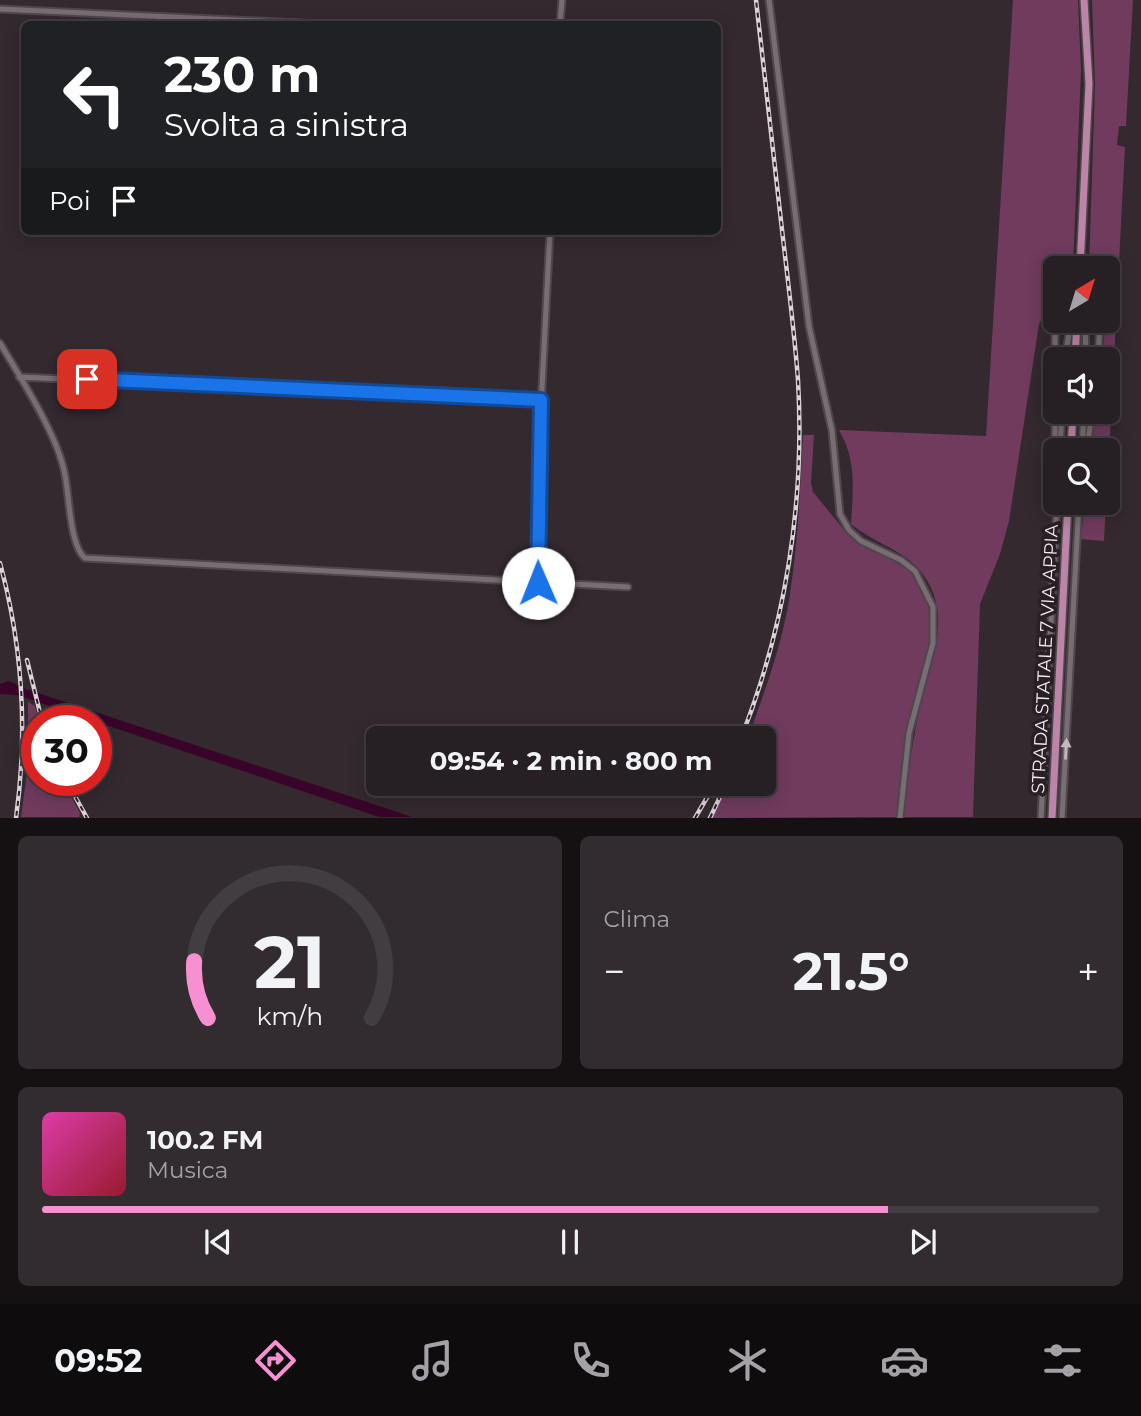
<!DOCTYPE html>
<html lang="it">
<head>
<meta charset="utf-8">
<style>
	:root { --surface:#261f23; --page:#322c30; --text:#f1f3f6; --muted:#a4a2a6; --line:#423d41; --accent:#f690d0 }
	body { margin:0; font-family:Montserrat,sans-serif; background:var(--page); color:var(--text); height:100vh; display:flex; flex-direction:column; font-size:26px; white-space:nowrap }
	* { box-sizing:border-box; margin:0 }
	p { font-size:23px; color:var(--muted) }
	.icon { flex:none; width:38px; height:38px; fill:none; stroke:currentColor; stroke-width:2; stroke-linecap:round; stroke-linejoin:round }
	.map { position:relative; height:818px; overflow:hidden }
	.side { display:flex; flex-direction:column; gap:18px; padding:18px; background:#151113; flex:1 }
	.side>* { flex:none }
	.top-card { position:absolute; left:21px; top:21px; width:700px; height:214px; border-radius:10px; box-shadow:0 4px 18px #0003,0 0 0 2px var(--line); background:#202124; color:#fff; overflow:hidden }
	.needle { width:46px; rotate:38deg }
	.buttons { position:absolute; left:1043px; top:256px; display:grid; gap:14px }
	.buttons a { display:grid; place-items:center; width:77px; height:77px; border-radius:10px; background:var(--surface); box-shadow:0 4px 18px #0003,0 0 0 2px var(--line); font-size:35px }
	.speed { position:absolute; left:21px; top:705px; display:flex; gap:14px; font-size:35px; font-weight:700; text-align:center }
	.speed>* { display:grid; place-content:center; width:91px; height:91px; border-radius:50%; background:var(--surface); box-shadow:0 4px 18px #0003,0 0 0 2px var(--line); line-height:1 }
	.speed .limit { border:10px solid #d22; background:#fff; color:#111 }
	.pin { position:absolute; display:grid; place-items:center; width:60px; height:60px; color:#fff; margin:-30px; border-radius:14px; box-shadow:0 4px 10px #0006 }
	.me { position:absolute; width:77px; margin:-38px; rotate:359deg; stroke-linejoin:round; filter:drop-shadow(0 0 5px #0008) }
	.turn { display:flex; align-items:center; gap:24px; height:147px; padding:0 28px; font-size:32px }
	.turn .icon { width:91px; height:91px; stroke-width:2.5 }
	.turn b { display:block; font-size:49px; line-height:60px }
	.then { display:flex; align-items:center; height:66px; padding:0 28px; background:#0003; gap:14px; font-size:26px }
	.big { font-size:52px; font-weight:700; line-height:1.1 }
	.side .widget { flex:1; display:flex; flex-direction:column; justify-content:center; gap:10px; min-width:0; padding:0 24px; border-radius:10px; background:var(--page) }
	.side .dial { align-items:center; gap:0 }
	.dial svg { height:182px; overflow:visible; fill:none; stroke:var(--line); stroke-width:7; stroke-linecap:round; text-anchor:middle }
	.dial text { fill:var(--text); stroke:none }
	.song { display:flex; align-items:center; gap:21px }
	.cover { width:84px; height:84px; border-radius:10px; background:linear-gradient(135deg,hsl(320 70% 55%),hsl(350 70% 35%)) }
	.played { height:7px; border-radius:4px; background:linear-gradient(90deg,var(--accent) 80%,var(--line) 80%) }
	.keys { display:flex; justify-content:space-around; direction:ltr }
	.heat { display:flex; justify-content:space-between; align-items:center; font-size:38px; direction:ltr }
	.side .tiles { flex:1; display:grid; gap:18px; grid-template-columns:1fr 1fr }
	.widget:last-child { grid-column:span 2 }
	.trip { position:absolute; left:366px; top:726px; width:410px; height:70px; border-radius:10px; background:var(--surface); box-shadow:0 4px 18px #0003,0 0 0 2px var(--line); font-weight:700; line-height:70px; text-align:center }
	.dock { display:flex; height:112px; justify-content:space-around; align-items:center; background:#0f0c0e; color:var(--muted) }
	.dock .icon { width:49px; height:49px }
	.dock .on { color:var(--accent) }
	.dock b { font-size:32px; color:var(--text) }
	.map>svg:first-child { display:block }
	.green { fill:#703b5d }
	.water { fill:#380429 }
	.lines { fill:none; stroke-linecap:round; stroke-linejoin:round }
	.minor-casing { stroke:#4f474b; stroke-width:9 }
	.major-casing { stroke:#4f474b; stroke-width:10 }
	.minor { stroke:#786d73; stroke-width:5 }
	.major { stroke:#bc84a6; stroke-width:7 }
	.rail-casing { stroke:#dad3d7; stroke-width:4.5 }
	.rail { stroke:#292025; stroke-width:2; stroke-dasharray:5; stroke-linecap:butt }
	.oneway { fill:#c2babf }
	.route-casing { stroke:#114b97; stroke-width:18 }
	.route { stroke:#1a73e8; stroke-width:12 }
	.labels { text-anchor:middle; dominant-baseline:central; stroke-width:7; stroke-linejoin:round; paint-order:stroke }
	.street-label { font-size:18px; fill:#f4edf1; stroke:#292025 }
</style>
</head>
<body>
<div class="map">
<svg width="1141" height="818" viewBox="0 0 1141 818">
	<rect width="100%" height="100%" fill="#33292f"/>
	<path class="green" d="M 1013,0 L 1078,0 L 1081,70 L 1073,268 L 1055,268 L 1055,295 L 1039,324 L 1009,521 L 1000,554 L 980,604 L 973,817 L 904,817 C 907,783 911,750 918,716 C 928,666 958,614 918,568 C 902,550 871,541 851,524 C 853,490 857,461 839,430 L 986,436 Z
		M 1092,0 L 1133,0 L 1126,126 L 1119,126 L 1117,145 L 1125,147 L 1118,282 L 1111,282 L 1110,300 L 1117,300 L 1108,473 L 1108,450 L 1091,450 L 1096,411 L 1108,411 L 1108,359 L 1102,359 L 1105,329 L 1103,320 L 1108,320 L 1108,268 L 1089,268 L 1095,84 Z
		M 803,435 L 814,435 L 811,483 L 813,492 L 845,531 L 910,571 L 924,592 L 931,617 L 930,643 L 904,743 L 897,817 L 711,818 L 728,784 L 763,784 L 763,738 L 748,738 C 764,693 781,648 789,600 C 798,545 800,490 803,435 Z
		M 1085,502 L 1106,502 L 1104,541 L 1081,539 Z
		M 28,702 L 35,706 L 39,721 L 37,780 L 63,781 L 80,813 L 79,817 L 21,817 L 28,765 Z"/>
	<path class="water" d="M 9,681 L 26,689 L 412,817 L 379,817 L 17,695 L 0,694 L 0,684 Z"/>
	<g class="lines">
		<defs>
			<path id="minor" d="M 769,0 L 809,326 L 832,431 L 840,514 L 849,530 L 861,541 L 901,560 L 915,571 L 933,607 L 933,643 L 909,733 L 900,818
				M 0,9 L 321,24
				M 560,24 L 562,0
				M 1055,319 L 1055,454
				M 1085,320 L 1086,359
				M 0,343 C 21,379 58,435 65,475 C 69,494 70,547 85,558 L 628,587
				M 1065,359 L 1071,320
				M 1098,359 L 1100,320
				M 19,377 L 542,400
				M 1060,450 L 1062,411
				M 1082,450 L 1084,411
				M 1087,450 L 1092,411
				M 538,583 L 538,466 L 550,231
				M 1041,818 L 1057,502
				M 1062,818 L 1079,502"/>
			<path id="major" d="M 1080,268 L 1089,84 L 1084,0
				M 1075,359 L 1077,320
				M 1071,450 L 1073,411
				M 1052,818 L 1068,502"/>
		</defs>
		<use href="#minor" class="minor-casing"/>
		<use href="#major" class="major-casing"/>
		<use href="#minor" class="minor"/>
		<use href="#major" class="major"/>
		<defs>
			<path id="rail" d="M 0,563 C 23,648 28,731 16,818
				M 27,660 L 42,721
				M 741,738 C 786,625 805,501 798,380 C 794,327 787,274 781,221 C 773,148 765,74 756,0
				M 66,780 L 87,818
				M 695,818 L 715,784
				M 710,818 L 726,784"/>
		</defs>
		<use href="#rail" class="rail-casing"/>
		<use href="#rail" class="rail"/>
	</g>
	<defs><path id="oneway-solid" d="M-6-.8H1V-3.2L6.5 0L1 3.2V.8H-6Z" transform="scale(1.75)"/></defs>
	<use class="oneway" href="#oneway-solid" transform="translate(1066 749) rotate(-87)"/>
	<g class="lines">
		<defs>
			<path id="route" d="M 87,379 L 541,400 L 538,583"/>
		</defs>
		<use href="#route" class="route-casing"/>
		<use href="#route" class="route"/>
	</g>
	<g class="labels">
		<g class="street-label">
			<text transform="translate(1045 659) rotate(-87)">STRADA STATALE 7 VIA APPIA</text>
		</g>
	</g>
</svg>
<div class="buttons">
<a><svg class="needle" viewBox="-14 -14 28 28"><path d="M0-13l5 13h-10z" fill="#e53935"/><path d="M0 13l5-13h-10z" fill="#a4a2a6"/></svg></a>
<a><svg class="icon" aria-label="sound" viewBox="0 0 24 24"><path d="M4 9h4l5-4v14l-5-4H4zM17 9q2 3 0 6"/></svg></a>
<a><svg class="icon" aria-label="search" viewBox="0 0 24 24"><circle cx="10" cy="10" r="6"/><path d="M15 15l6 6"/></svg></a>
</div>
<div class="speed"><div class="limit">30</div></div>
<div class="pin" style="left:87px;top:379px;background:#d93025"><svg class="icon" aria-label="arrive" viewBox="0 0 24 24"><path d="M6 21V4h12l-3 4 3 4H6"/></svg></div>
<svg class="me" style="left:538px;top:583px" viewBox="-20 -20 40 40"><circle r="19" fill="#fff"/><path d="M0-13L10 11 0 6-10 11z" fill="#1a73e8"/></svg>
<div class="trip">09:54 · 2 min · 800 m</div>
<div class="top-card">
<div class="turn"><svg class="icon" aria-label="left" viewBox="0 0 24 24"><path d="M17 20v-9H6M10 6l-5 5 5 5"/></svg><div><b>230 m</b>Svolta a sinistra</div></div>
<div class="then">Poi<svg class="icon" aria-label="arrive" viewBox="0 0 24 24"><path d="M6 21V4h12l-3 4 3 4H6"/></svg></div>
</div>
</div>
<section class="side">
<div class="tiles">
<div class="widget dial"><svg viewBox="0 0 100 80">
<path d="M14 69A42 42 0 1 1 86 69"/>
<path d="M14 69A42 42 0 0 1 8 44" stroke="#f690d0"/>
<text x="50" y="56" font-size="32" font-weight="700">21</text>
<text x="50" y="72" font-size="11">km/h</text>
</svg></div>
<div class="widget"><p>Clima</p>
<div class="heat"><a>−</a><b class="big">21.5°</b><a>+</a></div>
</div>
<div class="widget">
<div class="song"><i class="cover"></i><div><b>100.2 FM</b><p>Musica</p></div></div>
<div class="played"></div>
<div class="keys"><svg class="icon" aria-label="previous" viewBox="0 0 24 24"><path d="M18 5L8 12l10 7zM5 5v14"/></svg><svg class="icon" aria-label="pause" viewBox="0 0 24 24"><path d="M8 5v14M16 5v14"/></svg><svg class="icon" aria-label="next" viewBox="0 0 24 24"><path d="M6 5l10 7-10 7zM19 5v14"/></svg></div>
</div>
</div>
</section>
<nav class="dock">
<b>09:52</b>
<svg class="icon on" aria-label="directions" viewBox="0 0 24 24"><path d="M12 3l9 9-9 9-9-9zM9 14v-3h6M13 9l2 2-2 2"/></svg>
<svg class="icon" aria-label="music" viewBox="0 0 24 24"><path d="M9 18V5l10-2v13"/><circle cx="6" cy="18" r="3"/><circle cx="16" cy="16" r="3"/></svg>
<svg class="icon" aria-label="phone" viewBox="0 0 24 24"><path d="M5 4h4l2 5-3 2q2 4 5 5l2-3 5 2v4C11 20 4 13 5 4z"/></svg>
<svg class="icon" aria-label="climate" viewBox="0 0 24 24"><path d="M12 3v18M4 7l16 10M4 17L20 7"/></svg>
<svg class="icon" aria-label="car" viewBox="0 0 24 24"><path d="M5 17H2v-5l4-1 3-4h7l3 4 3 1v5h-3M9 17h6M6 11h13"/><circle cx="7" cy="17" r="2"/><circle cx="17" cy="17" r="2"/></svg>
<svg class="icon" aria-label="filters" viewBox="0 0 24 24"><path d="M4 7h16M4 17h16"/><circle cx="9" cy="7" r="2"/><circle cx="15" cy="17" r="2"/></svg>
</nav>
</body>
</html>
